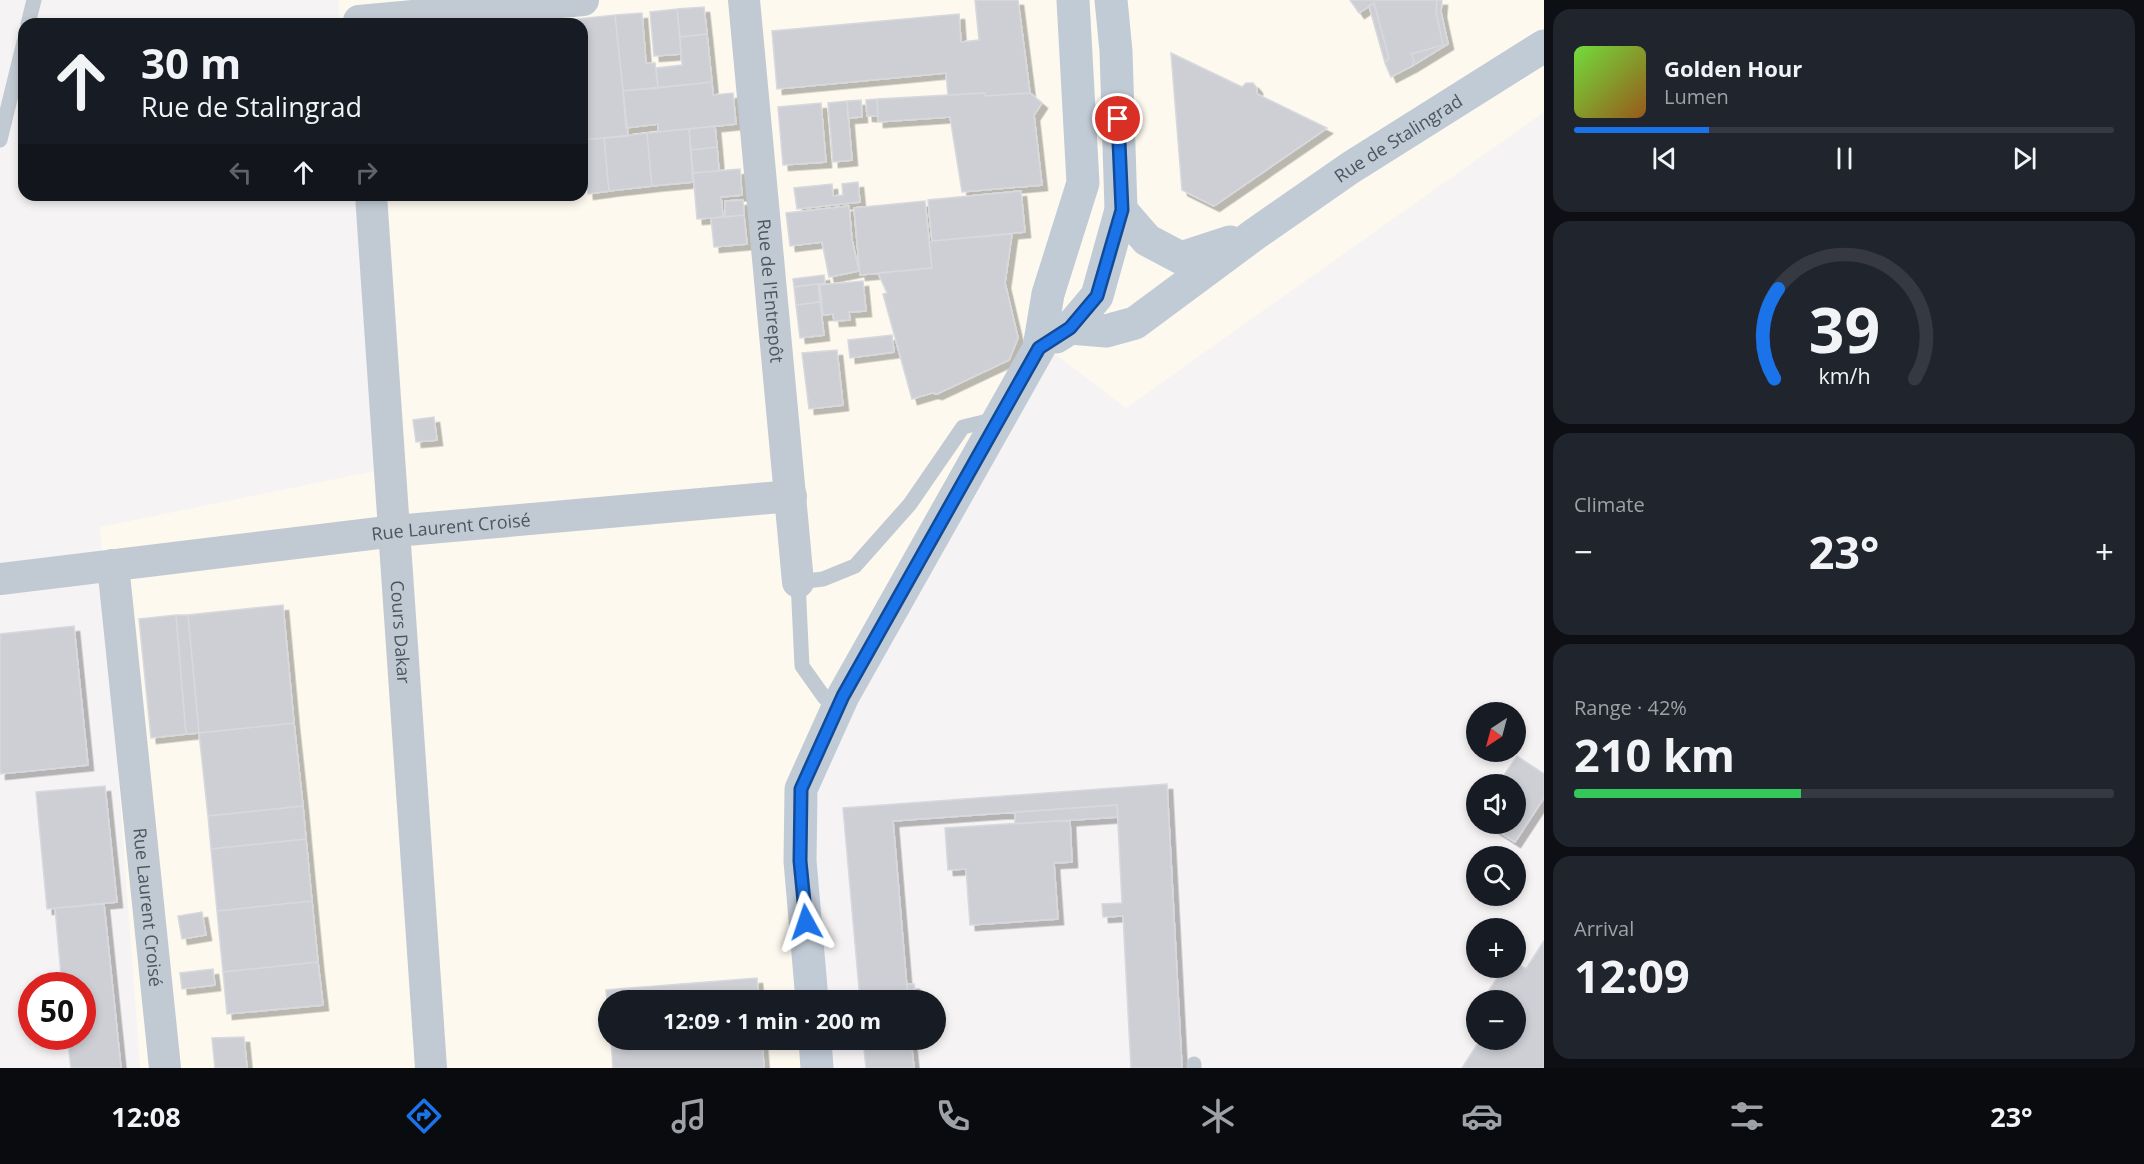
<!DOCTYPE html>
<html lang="en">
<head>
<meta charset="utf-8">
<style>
	:root { --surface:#171b24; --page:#20242c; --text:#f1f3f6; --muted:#9ea1a6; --line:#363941; --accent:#1a73e8 }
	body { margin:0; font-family:"Open Sans",sans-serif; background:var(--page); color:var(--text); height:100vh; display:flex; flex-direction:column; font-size:22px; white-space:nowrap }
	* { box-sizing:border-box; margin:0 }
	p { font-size:20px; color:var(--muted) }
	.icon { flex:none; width:33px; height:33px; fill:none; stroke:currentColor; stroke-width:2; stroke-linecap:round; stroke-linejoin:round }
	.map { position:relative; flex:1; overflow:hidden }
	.panel { display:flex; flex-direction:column; gap:9px; padding:9px; background:#0d0f14; width:600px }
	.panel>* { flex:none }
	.top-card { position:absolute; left:18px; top:18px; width:570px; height:183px; border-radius:18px; box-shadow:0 3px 9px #0003; background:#171b24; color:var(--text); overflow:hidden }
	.needle { width:39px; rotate:216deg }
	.controls { position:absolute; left:1466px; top:702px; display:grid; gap:12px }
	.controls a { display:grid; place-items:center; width:60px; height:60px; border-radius:50%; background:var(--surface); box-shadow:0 3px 9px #0003; font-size:30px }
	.speed { position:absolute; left:18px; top:972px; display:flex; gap:12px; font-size:30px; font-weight:700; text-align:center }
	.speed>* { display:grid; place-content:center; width:78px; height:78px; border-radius:50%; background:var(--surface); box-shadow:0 3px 9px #0003; line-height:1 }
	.speed .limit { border:9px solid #d22; background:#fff; color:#111 }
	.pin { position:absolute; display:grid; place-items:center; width:51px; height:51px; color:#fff; margin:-26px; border:3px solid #fff; border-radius:50%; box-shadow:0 2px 6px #0007 }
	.me { position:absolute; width:66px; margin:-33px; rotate:355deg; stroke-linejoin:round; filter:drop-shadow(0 0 4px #0008) }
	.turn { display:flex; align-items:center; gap:21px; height:126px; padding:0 24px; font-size:27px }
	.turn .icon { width:78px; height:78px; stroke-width:2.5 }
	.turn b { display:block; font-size:42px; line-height:51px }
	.lanes { display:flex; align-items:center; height:57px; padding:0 24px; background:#0003; justify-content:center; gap:30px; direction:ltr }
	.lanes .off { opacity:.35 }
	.big { font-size:45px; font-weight:700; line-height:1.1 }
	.panel .widget { flex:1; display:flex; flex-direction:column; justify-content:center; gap:9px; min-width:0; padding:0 21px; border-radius:18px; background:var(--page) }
	.panel .dial { align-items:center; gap:0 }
	.dial svg { height:156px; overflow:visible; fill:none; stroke:var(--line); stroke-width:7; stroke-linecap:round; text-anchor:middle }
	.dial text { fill:var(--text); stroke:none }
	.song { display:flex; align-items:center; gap:18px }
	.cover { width:72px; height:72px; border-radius:9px; background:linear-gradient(135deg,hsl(100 70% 55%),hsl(30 70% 35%)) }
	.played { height:6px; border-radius:3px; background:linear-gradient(90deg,var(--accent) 25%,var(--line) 25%) }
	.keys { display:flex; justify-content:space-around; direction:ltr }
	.heat { display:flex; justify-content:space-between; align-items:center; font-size:33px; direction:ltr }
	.charge { height:9px; border-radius:4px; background:linear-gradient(90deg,#34c759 42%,var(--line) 0) }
	.trip { position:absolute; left:598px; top:990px; width:348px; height:60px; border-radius:30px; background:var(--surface); box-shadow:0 3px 9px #0003; font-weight:700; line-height:60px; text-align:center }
	.tab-bar { display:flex; height:96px; justify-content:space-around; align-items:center; background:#090b0e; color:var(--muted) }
	.tab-bar .icon { width:42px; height:42px }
	.tab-bar .on { color:var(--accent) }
	.tab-bar b { font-size:27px; color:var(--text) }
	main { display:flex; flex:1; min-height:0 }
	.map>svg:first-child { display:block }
	.commercial { fill:#fdf9ef }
	.building { fill:#cdcfd5; stroke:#d7d9de; stroke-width:1.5; filter:url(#shadow) }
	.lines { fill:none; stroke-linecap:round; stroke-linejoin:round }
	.lane { stroke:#c1cad2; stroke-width:15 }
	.street { stroke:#c1cad2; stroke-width:32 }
	.secondary { stroke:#c1cbd6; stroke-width:33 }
	.route-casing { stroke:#114b97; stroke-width:15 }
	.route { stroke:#1a73e8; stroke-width:10 }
	.labels { text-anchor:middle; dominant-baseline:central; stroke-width:6; stroke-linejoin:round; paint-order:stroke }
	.street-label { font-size:18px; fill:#4a5661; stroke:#fff }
</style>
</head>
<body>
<main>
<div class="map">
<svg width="1544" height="1068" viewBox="0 0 1544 1068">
	<defs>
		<filter id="shadow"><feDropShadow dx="5.5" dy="5.5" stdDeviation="0" flood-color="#0004"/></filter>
	</defs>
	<rect width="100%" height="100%" fill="#f5f3f3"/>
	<path class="commercial" d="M 338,0 L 1544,0 L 1544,112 L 1126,408 L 1031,336 L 786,786 L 803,1000 L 609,1000 L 609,1040 L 807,1040 L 809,1068 L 140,1068 L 100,527 L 379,470 L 355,195 L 582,195 L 582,24 L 340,24 Z"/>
	<path class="building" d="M 975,0 L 1018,0 L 1030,93 L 985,96 L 985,93 L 948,95 L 946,73 L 777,89 L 772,31 L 959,14 L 961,42 L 979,40 Z
		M 1350,0 L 1437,0 L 1436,12 L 1443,45 L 1411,54 L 1414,60 L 1412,66 L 1391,77 L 1385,63 L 1389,58 L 1374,3 L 1359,13 Z
		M 1437,0 L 1442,0 L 1441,12 L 1448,44 L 1412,66 L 1414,60 L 1411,54 L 1443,45 L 1436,12 Z
		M 1374,3 L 1389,58 L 1385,63 L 1369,6 Z
		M 704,7 L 707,34 L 680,37 L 677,9 Z
		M 677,9 L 681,54 L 654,56 L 650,12 Z
		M 642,13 L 646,63 L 655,63 L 658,88 L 623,91 L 615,15 Z
		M 615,15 L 628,136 L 582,140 L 582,24 L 570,24 L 569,20 Z
		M 707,34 L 712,82 L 658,88 L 656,68 L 682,65 L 680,37 Z
		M 1171,53 L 1242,87 L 1246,83 L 1253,83 L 1257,88 L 1257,94 L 1327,128 L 1214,206 L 1182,190 Z
		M 712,82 L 713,95 L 733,93 L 736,124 L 658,132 L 658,124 L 626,128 L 623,91 Z
		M 985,93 L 985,96 L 1030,93 L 1042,103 L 1034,115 L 1042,185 L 962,192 L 950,117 L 878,122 L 877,99 Z
		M 877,99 L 878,116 L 867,116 L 866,100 Z
		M 861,100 L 862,117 L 848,118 L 847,101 Z
		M 847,101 L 852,160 L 833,162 L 828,103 Z
		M 821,103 L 826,162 L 783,165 L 778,107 Z
		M 715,126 L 717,147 L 691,150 L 689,129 Z
		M 689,129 L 693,182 L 652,186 L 647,133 Z
		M 647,133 L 652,186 L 609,191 L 604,138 Z
		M 604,138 L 609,191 L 588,194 L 582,140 Z
		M 717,147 L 719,171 L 693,173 L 691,150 Z
		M 740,169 L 742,195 L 721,197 L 723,217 L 697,219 L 693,173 Z
		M 858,182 L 860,202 L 797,209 L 794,188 L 832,184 L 833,196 L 843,195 L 842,184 Z
		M 1021,191 L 1025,232 L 932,241 L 928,200 Z
		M 743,200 L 744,215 L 725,217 L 725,201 Z
		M 925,201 L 932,268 L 860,275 L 854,208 Z
		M 849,206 L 852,240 L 859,271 L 829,277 L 822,242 L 790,246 L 786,213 Z
		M 744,215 L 747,244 L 714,247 L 711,218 Z
		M 1012,234 L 1005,283 L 1018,338 L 1009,360 L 937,394 L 932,393 L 912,399 L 883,294 L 887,293 L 878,273 L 932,268 L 929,243 L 932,241 Z
		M 824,275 L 825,283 L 794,287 L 793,279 Z
		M 863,281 L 866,311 L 849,312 L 850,320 L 834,321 L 833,314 L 823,315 L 820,285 Z
		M 818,284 L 820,302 L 796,305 L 794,287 Z
		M 820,302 L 824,335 L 800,338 L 796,305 Z
		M 892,335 L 894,352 L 850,358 L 848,340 Z
		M 837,350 L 843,405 L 809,409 L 802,353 Z
		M 434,417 L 437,440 L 416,442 L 413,420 Z
		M 283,605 L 294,723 L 199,733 L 188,615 Z
		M 176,615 L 188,615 L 199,733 L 186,734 Z
		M 176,615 L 186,734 L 151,738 L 139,619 Z
		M 74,626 L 88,765 L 0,774 L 0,634 Z
		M 294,723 L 303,806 L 208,816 L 199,733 Z
		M 1517,756 L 1544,774 L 1544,798 L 1515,842 L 1487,824 L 1515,824 L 1515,784 L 1498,784 Z
		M 1167,784 L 1182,1068 L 1131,1068 L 1123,916 L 1103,917 L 1102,904 L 1122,903 L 1117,805 L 893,821 L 908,1000 L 860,1000 L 843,808 Z
		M 105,786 L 117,902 L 47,909 L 36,792 Z
		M 1117,805 L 1118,817 L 1015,824 L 1015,812 Z
		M 303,806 L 306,839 L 211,849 L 208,816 Z
		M 1070,820 L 1072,862 L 1054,863 L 1058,919 L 970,925 L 966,869 L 948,870 L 945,828 Z
		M 306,839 L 312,901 L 217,911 L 211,849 Z
		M 312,901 L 318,962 L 223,972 L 217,911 Z
		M 104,904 L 121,1068 L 71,1068 L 67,1036 L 82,1036 L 82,986 L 62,986 L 55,908 Z
		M 202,912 L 206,935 L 182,939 L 178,916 Z
		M 1544,941 L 1544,1068 L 1462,1068 L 1480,1040 L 1515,1040 L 1515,1000 L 1483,999 L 1504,968 L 1515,968 L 1515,962 L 1526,969 Z
		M 318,962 L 323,1005 L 227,1014 L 223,972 Z
		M 213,969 L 215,985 L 182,989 L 180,973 Z
		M 757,978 L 759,1000 L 609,1000 L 609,1021 L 606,990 Z
		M 907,984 L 914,984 L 917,1000 L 908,1000 Z
		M 244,1037 L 247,1068 L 215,1068 L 212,1038 Z
		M 611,1040 L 762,1040 L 764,1068 L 613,1068 Z
		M 863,1040 L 911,1040 L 914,1068 L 866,1068 Z"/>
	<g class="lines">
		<path class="lane" d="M 28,24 L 34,0
			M 0,140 L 24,42
			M 837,709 L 824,697 L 802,666 L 798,582 L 823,579 L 855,566 L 910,504 L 963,427 L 996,419
			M 1194,1064 L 1194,1068"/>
		<g class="street">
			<path id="s1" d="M 744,0 L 798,582"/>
			<path d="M 359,21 L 583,0"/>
			<path id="s2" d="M 371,195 L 431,1068"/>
			<path id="s3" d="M 113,565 L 165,1068"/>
			<path id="s4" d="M 0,579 L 395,531 L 791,496"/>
		</g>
		<g class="secondary">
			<path d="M 1121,210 L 1147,240 L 1181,258 L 1230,242"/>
			<path id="s5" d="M 1070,328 L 1106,331 L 1135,323 L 1255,234 L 1350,168 L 1544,46"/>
			<path d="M 1056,337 L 1070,328 L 1097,296 L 1121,210 L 1116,51 L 1111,0"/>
			<path d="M 812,1000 L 800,861 L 801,789 L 843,696 L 1039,348 L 1048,294 L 1083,183 L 1073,0"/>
			<path d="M 815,1040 L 817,1068"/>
		</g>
	</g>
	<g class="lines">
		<defs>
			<path id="route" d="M 806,922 L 800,861 L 801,789 L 843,696 L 1039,348 L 1070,328 L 1097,296 L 1122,210 L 1118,119"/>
		</defs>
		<use href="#route" class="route-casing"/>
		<use href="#route" class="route"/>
	</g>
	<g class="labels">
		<g class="street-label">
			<text stroke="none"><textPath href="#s5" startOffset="388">Rue de Stalingrad</textPath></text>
			<text stroke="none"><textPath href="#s1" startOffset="292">Rue de l'Entrepôt</textPath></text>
			<text stroke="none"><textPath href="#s4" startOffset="454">Rue Laurent Croisé</textPath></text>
			<text stroke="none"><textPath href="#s2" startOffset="438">Cours Dakar</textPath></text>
			<text stroke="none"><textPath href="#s3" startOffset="344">Rue Laurent Croisé</textPath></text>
		</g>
	</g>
</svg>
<div class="controls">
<a><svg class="needle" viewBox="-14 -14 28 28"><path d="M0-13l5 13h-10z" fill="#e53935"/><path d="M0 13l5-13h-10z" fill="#9ea1a6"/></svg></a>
<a><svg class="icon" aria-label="sound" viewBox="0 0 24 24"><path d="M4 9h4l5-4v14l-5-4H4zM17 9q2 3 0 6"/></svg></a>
<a><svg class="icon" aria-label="search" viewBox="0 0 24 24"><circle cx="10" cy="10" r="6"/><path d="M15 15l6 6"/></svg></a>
<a>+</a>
<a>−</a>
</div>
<div class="speed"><div class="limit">50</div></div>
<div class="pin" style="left:1118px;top:119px;background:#d93025"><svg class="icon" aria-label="arrive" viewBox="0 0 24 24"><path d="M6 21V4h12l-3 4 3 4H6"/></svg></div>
<svg class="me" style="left:806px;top:922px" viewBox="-20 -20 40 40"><path d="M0-17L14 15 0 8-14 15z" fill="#1a73e8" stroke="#fff" stroke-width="4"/></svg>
<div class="trip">12:09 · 1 min · 200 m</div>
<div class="top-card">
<div class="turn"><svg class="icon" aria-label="ahead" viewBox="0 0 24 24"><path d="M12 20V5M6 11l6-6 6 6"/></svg><div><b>30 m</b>Rue de Stalingrad</div></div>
<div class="lanes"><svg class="icon off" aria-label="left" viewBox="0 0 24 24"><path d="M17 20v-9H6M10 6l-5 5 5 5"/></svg><svg class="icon" aria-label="ahead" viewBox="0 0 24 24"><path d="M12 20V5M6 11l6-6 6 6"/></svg><svg class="icon off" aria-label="right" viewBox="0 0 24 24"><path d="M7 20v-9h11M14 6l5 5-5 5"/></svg></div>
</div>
</div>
<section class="panel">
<div class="widget">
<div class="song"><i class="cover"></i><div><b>Golden Hour</b><p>Lumen</p></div></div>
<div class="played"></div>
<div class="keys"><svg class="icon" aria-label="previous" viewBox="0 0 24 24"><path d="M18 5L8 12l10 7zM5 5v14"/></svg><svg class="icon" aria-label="pause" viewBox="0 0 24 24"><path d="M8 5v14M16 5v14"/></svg><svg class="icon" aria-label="next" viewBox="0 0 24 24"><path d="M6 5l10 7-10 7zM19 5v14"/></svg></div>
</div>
<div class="widget dial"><svg viewBox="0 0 100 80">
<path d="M14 69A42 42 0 1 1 86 69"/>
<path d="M14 69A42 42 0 0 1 16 23" stroke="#1a73e8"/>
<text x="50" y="56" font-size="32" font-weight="700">39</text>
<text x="50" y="72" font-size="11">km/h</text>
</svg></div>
<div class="widget"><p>Climate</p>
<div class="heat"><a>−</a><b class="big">23°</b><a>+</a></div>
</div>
<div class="widget"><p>Range · 42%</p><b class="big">210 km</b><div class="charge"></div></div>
<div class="widget"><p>Arrival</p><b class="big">12:09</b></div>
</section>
</main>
<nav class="tab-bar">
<b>12:08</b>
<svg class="icon on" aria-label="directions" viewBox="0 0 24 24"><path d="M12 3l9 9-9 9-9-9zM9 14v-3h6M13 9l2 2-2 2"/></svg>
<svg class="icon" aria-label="music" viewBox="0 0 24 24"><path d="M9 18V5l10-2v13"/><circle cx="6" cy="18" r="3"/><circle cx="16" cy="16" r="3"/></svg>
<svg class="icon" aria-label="phone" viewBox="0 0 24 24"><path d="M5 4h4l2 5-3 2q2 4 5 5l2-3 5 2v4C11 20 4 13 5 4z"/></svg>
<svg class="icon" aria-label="climate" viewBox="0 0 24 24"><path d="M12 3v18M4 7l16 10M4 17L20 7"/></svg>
<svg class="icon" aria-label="car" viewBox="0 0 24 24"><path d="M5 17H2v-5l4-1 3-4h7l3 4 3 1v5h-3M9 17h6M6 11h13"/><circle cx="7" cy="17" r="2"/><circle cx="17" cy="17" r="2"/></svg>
<svg class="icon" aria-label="filters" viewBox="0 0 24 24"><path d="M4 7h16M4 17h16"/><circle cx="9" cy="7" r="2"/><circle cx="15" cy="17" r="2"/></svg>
<b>23°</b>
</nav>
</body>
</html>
